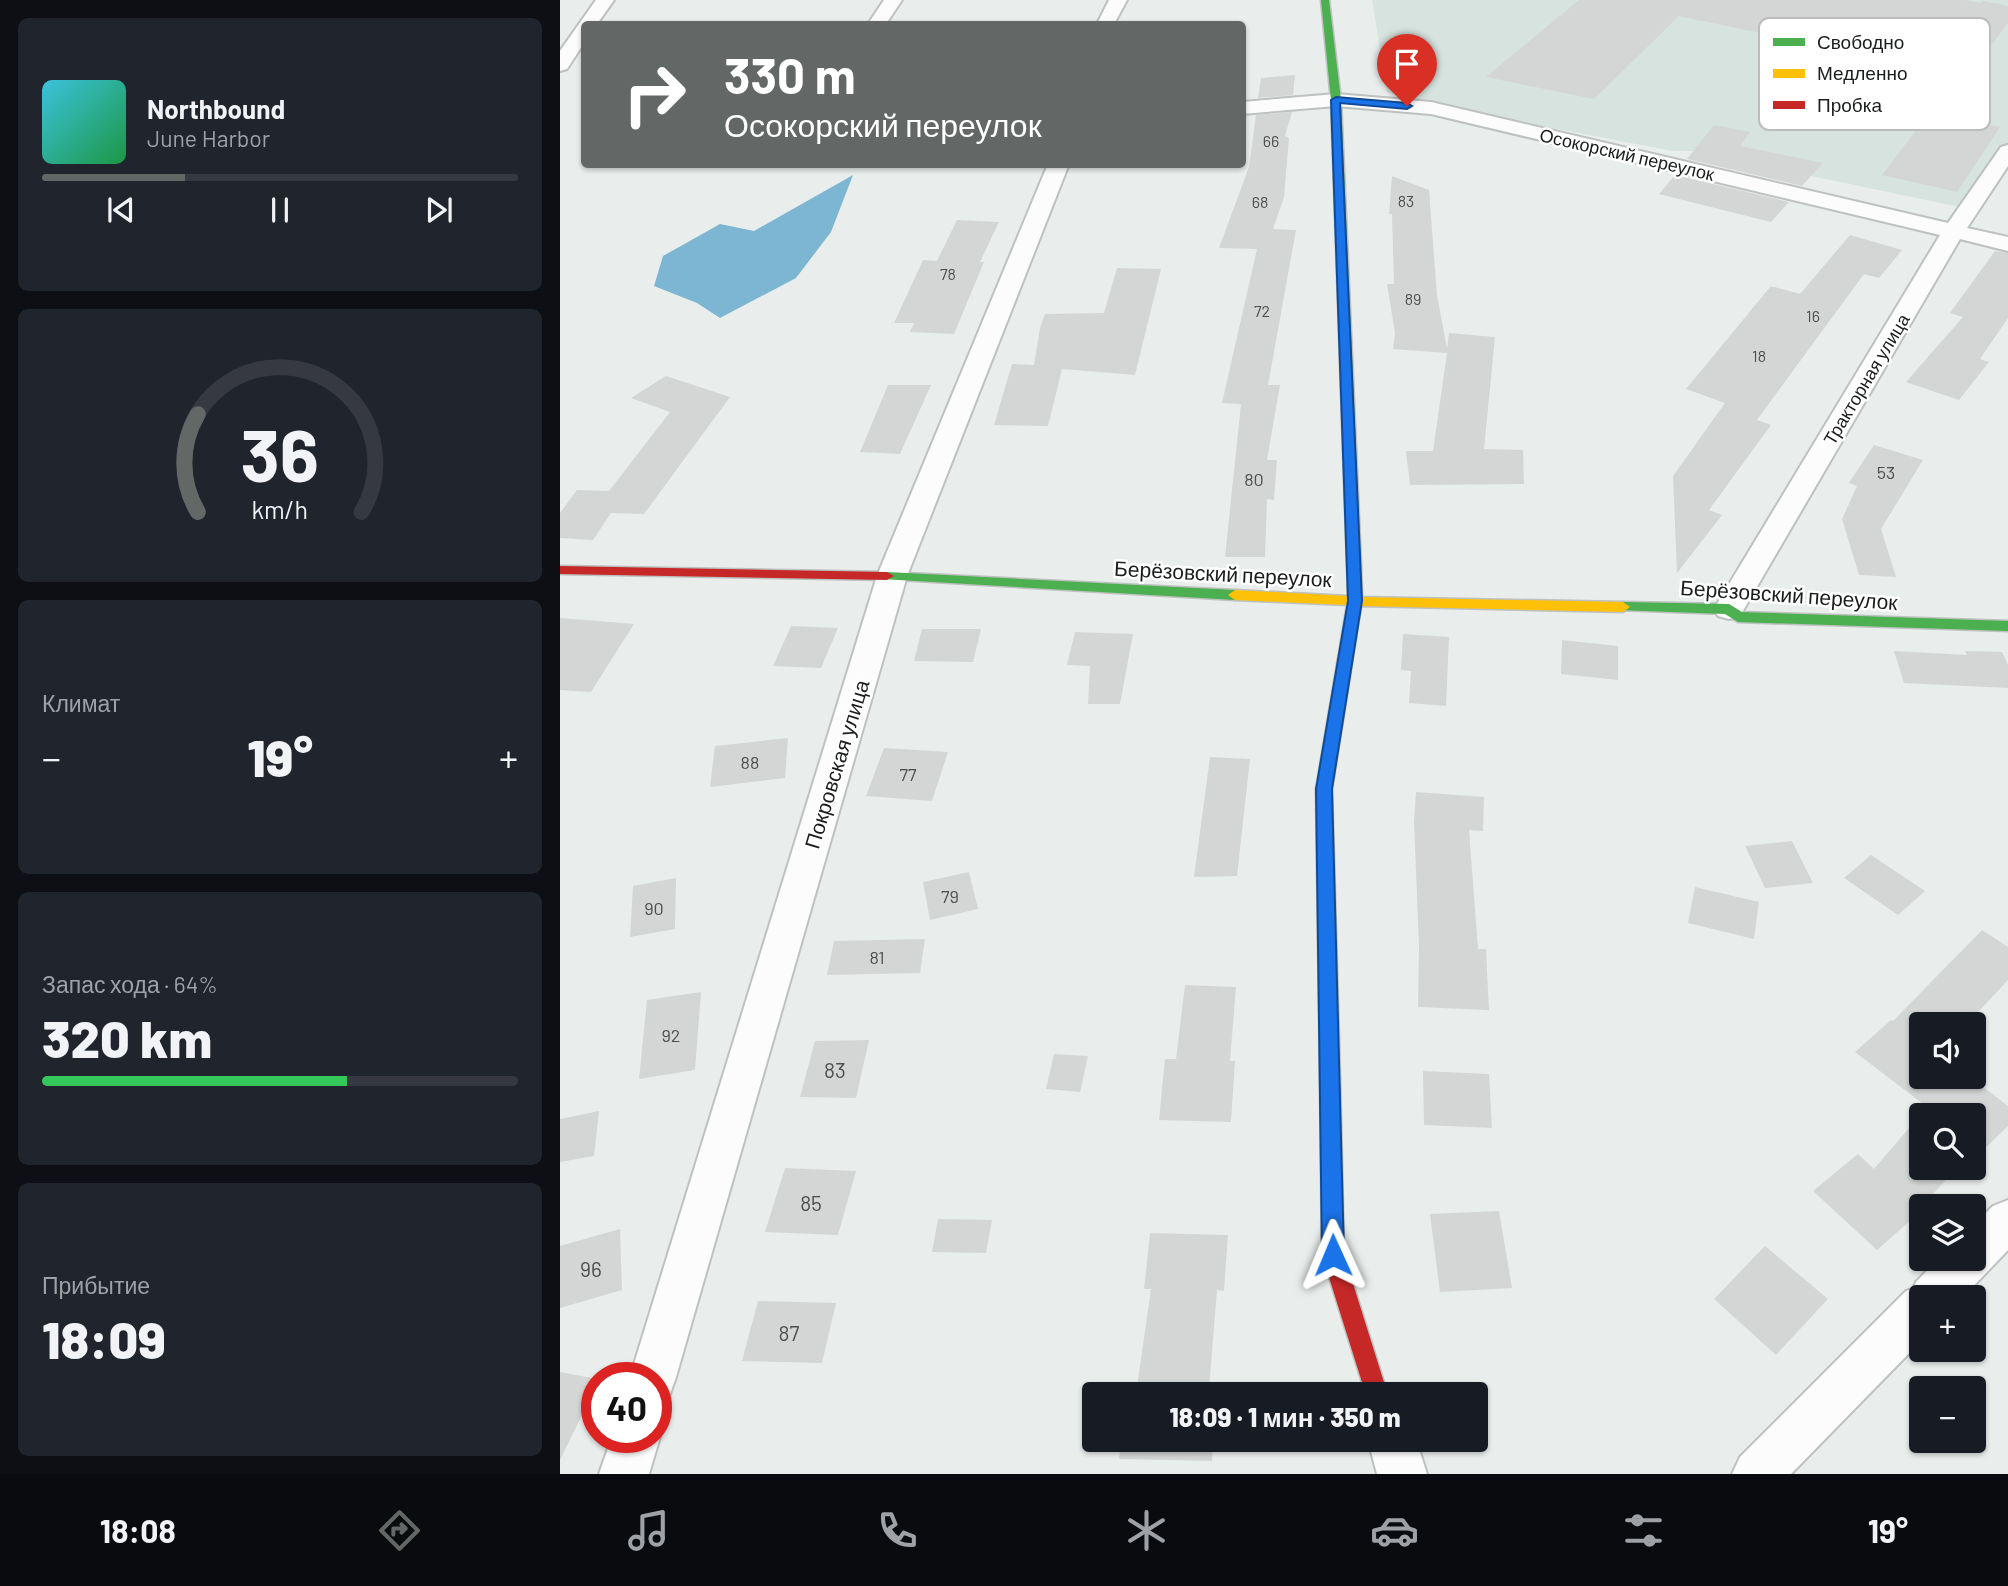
<!DOCTYPE html>
<html lang="ru">
<head>
<meta charset="utf-8">
<style>
	:root { --surface:#171b24; --page:#20242c; --text:#f1f3f6; --muted:#9ea1a6; --line:#363941; --accent:#636765 }
	body { margin:0; font-family:Barlow,sans-serif; background:var(--page); color:var(--text); height:100vh; display:flex; flex-direction:column; font-size:26px; white-space:nowrap }
	* { box-sizing:border-box; margin:0 }
	p { font-size:23px; color:var(--muted) }
	.icon { flex:none; width:38px; height:38px; fill:none; stroke:currentColor; stroke-width:2; stroke-linecap:round; stroke-linejoin:round }
	.map { position:relative; flex:1; overflow:hidden }
	.panel { display:flex; flex-direction:column; gap:18px; padding:18px; background:#0d0f14; width:560px }
	.panel>* { flex:none }
	.guide { position:absolute; left:21px; top:21px; width:665px; height:147px; border-radius:7px; box-shadow:0 2px 5px #0004; background:#636765; color:#fff; overflow:hidden }
	.tools { position:absolute; left:1349px; top:1012px; display:grid; gap:14px }
	.tools a { display:grid; place-items:center; width:77px; height:77px; border-radius:7px; background:var(--surface); box-shadow:0 2px 5px #0004; font-size:35px }
	.speed { position:absolute; left:21px; top:1362px; display:flex; gap:14px; font-size:35px; font-weight:700; text-align:center }
	.speed>* { display:grid; place-content:center; width:91px; height:91px; border-radius:50%; background:var(--surface); box-shadow:0 2px 5px #0004; line-height:1 }
	.speed .limit { border:10px solid #d22; background:#fff; color:#111 }
	.pin { position:absolute; display:grid; place-items:center; width:60px; height:60px; color:#fff; margin:-72px -30px; border-radius:50% 50% 50% 0; rotate:-45deg; box-shadow:0 0 7px #0007 }
	.pin .icon { rotate:45deg }
	.me { position:absolute; width:77px; margin:-38px; rotate:359deg; stroke-linejoin:round; filter:drop-shadow(0 0 5px #0008) }
	.turn { display:flex; align-items:center; gap:24px; height:147px; padding:0 28px; font-size:32px }
	.turn .icon { width:91px; height:91px; stroke-width:2.5 }
	.turn b { display:block; font-size:49px; line-height:60px }
	.big { font-size:52px; font-weight:800; line-height:1.1 }
	.panel .tile { flex:1; display:flex; flex-direction:column; justify-content:center; gap:10px; min-width:0; padding:0 24px; border-radius:10px; background:var(--page) }
	.panel .dial { align-items:center; gap:0 }
	.dial svg { height:182px; overflow:visible; fill:none; stroke:var(--line); stroke-width:7; stroke-linecap:round; text-anchor:middle }
	.dial text { fill:var(--text); stroke:none }
	.song { display:flex; align-items:center; gap:21px }
	.cover { width:84px; height:84px; border-radius:10px; background:linear-gradient(135deg,hsl(190 70% 55%),hsl(140 70% 35%)) }
	.played { height:7px; border-radius:4px; background:linear-gradient(90deg,var(--accent) 30%,var(--line) 30%) }
	.keys { display:flex; justify-content:space-around; direction:ltr }
	.heat { display:flex; justify-content:space-between; align-items:center; font-size:38px; direction:ltr }
	.charge { height:10px; border-radius:5px; background:linear-gradient(90deg,#34c759 64%,var(--line) 0) }
	.trip { position:absolute; left:522px; top:1382px; width:406px; height:70px; border-radius:7px; background:var(--surface); box-shadow:0 2px 5px #0004; font-weight:800; line-height:70px; text-align:center }
	.tabs { display:flex; height:112px; justify-content:space-around; align-items:center; background:#090b0e; color:var(--muted) }
	.tabs .icon { width:49px; height:49px }
	.tabs .on { color:var(--accent) }
	.tabs b { font-size:32px; color:var(--text) }
	main { display:flex; flex:1; min-height:0 }
	.map>svg:first-child { display:block }
	.built { fill:#d7e3de }
	.water { fill:#7db6d2 }
	.building { fill:#d3d6d4 }
	.lines { fill:none; stroke-linecap:round; stroke-linejoin:round }
	.street-casing { stroke:#bdc1bf; stroke-width:4 }
	.fast-casing { stroke:#bdc1bf; stroke-width:3 }
	.slow-casing { stroke:#bdc1bf; stroke-width:3 }
	.jam-casing { stroke:#bdc1bf; stroke-width:3 }
	.street { fill:#fcfcfc; fill-rule:evenodd }
	.fast { fill:#4caf50; fill-rule:evenodd }
	.slow { fill:#ffc107; fill-rule:evenodd }
	.jam { fill:#c62828; fill-rule:evenodd }
	.route { fill:#1a73e8; stroke:#114b97; stroke-width:2 }
	.labels { text-anchor:middle; dominant-baseline:central; stroke-width:5; stroke-linejoin:round; paint-order:stroke }
	.far-number-label { font-size:16px; fill:#4b4e4d }
	.far-street-label { font-size:18px; fill:#1b1e1d; stroke:#fff }
	.number-label { font-size:18px; fill:#4b4e4d }
	.street-label { font-size:21px; fill:#1b1e1d; stroke:#fff }
	.near-number-label { font-size:21px; fill:#4b4e4d }
	.key { fill:#fff; stroke:#bbbcbb; stroke-width:2 }
	.key-label { font-size:19px; fill:#1b1e1d }
</style>
</head>
<body>
<main>
<section class="panel">
<div class="tile">
<div class="song"><i class="cover"></i><div><b>Northbound</b><p>June Harbor</p></div></div>
<div class="played"></div>
<div class="keys"><svg class="icon" aria-label="previous" viewBox="0 0 24 24"><path d="M18 5L8 12l10 7zM5 5v14"/></svg><svg class="icon" aria-label="pause" viewBox="0 0 24 24"><path d="M8 5v14M16 5v14"/></svg><svg class="icon" aria-label="next" viewBox="0 0 24 24"><path d="M6 5l10 7-10 7zM19 5v14"/></svg></div>
</div>
<div class="tile dial"><svg viewBox="0 0 100 80">
<path d="M14 69A42 42 0 1 1 86 69"/>
<path d="M14 69A42 42 0 0 1 14 26" stroke="#636765"/>
<text x="50" y="56" font-size="32" font-weight="700">36</text>
<text x="50" y="72" font-size="11">km/h</text>
</svg></div>
<div class="tile"><p>Климат</p>
<div class="heat"><a>−</a><b class="big">19°</b><a>+</a></div>
</div>
<div class="tile"><p>Запас хода · 64%</p><b class="big">320 km</b><div class="charge"></div></div>
<div class="tile"><p>Прибытие</p><b class="big">18:09</b></div>
</section>
<div class="map">
<svg width="1448" height="1474" viewBox="0 0 1448 1474">
	<rect width="100%" height="100%" fill="#e9eeec"/>
	<path class="built" d="M 812,0 L 1448,0 L 1448,143 L 1404,208 L 1133,151 L 1112,151 L 863,103 L 827,92 Z"/>
	<path class="water" d="M 293,175 L 271,232 L 236,278 L 160,318 L 137,303 L 94,286 L 103,256 L 160,224 L 194,231 Z"/>
	<path class="building" d="M 1019,0 L 1405,0 L 1421,3 L 1423,1 L 1448,6 L 1448,23 L 1408,76 L 1119,16 L 1034,99 L 926,77 Z
		M 735,75 L 733,95 L 698,98 L 701,78 Z
		M 732,112 L 725,136 L 729,138 L 724,197 L 713,229 L 736,230 L 708,385 L 720,385 L 707,460 L 717,460 L 714,500 L 707,499 L 705,557 L 665,557 L 681,404 L 662,403 L 697,249 L 659,248 L 689,167 L 696,115 Z
		M 1370,112 L 1440,127 L 1397,192 L 1322,175 Z
		M 1154,125 L 1190,132 L 1180,146 L 1263,163 L 1242,186 L 1127,159 Z
		M 1115,175 L 1229,202 L 1211,222 L 1099,194 Z
		M 832,176 L 869,190 L 877,295 L 887,349 L 889,333 L 935,337 L 924,449 L 963,450 L 964,484 L 850,485 L 846,451 L 873,451 L 887,353 L 833,349 L 835,333 L 827,284 L 834,284 L 832,214 L 829,214 Z
		M 397,220 L 439,222 L 420,262 L 424,262 L 394,334 L 350,332 L 354,323 L 334,323 L 363,260 L 377,261 Z
		M 1290,235 L 1342,250 L 1319,278 L 1304,274 L 1197,420 L 1211,425 L 1149,510 L 1162,515 L 1117,573 L 1113,476 L 1165,403 L 1126,389 L 1211,286 L 1240,294 Z
		M 1435,251 L 1448,253 L 1448,318 L 1420,359 L 1429,362 L 1399,400 L 1346,382 L 1403,317 L 1390,313 Z
		M 557,268 L 601,269 L 575,375 L 502,369 L 488,426 L 434,425 L 452,364 L 474,365 L 480,328 L 485,314 L 544,313 Z
		M 106,376 L 170,397 L 84,514 L 51,513 L 33,540 L 0,538 L 0,513 L 17,490 L 49,491 L 110,412 L 71,398 Z
		M 328,385 L 371,385 L 340,454 L 300,452 Z
		M 1314,445 L 1363,460 L 1321,529 L 1336,577 L 1299,575 L 1282,519 L 1297,486 L 1289,483 Z
		M 0,618 L 74,624 L 31,692 L 0,690 Z
		M 231,626 L 278,628 L 261,668 L 213,666 Z
		M 362,629 L 421,629 L 413,662 L 354,661 Z
		M 515,632 L 573,634 L 560,704 L 528,704 L 530,666 L 507,665 Z
		M 843,634 L 889,637 L 886,706 L 849,703 L 851,671 L 841,670 Z
		M 1002,640 L 1058,646 L 1058,680 L 1001,674 Z
		M 1334,651 L 1407,655 L 1405,651 L 1442,652 L 1448,665 L 1448,688 L 1344,683 Z
		M 228,738 L 225,778 L 150,787 L 155,746 Z
		M 324,748 L 388,752 L 372,801 L 306,796 Z
		M 650,757 L 690,759 L 677,876 L 634,877 Z
		M 856,792 L 924,797 L 923,831 L 909,830 L 918,949 L 926,949 L 929,1010 L 858,1007 L 859,946 L 854,822 Z
		M 1232,841 L 1253,883 L 1205,888 L 1185,846 Z
		M 1311,855 L 1365,891 L 1338,915 L 1284,878 Z
		M 409,872 L 418,909 L 370,920 L 363,882 Z
		M 116,878 L 115,929 L 70,937 L 73,886 Z
		M 1135,887 L 1199,902 L 1194,939 L 1128,923 Z
		M 1422,930 L 1448,947 L 1448,980 L 1407,1024 L 1362,1024 L 1362,1076 L 1409,1076 L 1448,1106 L 1448,1126 L 1414,1159 L 1414,1115 L 1362,1115 L 1362,1167 L 1398,1167 L 1359,1209 L 1361,1211 L 1317,1250 L 1253,1191 L 1298,1154 L 1314,1169 L 1367,1107 L 1295,1052 L 1331,1020 L 1333,1021 Z
		M 365,939 L 360,973 L 267,975 L 274,941 Z
		M 625,985 L 676,987 L 670,1061 L 675,1061 L 671,1122 L 599,1120 L 605,1059 L 616,1059 Z
		M 141,992 L 135,1070 L 79,1079 L 87,1000 Z
		M 309,1040 L 296,1098 L 240,1097 L 255,1041 Z
		M 494,1054 L 528,1056 L 520,1092 L 486,1089 Z
		M 863,1071 L 929,1074 L 932,1128 L 864,1125 Z
		M 39,1111 L 34,1156 L 0,1162 L 0,1119 Z
		M 225,1168 L 296,1171 L 278,1235 L 205,1232 Z
		M 939,1211 L 952,1288 L 880,1292 L 870,1214 Z
		M 378,1219 L 432,1220 L 426,1253 L 372,1252 Z
		M 60,1229 L 62,1290 L 0,1308 L 0,1246 Z
		M 590,1233 L 668,1235 L 664,1291 L 657,1290 L 649,1389 L 656,1389 L 656,1395 L 565,1395 L 566,1387 L 577,1387 L 591,1289 L 584,1289 Z
		M 1205,1246 L 1268,1299 L 1216,1355 L 1154,1299 Z
		M 198,1301 L 276,1303 L 262,1363 L 182,1361 Z
		M 0,1372 L 37,1379 L 37,1384 L 0,1460 Z
		M 561,1440 L 653,1440 L 652,1461 L 559,1459 Z"/>
	<g class="lines">
		<defs>
			<path id="street" d="M 36,0 L 54,0 L 37,24 L 24,24 L 24,43 L 7,69 L 0,71 L 0,51 Z
				M 324,0 L 342,0 L 326,24 L 308,24 Z
				M 549,0 L 567,0 L 554,24 L 540,24 L 538,22 Z
				M 776,94 L 871,102 L 1388,223 L 1441,147 L 1448,145 L 1448,166 L 1407,228 L 1448,237 L 1448,251 L 1400,239 L 1184,609 L 1180,616 L 1169,619 L 1158,616 L 1154,609 L 1380,235 L 871,114 L 776,106 L 682,114 L 682,102 Z
				M 488,164 L 509,164 L 347,576 L 116,1377 L 110,1394 L 96,1399 L 96,1377 L 70,1377 L 317,576 Z
				M 1448,1200 L 1448,1250 L 1403,1297 L 1362,1297 L 1362,1340 L 1231,1474 L 1172,1474 L 1180,1457 L 1346,1291 L 1353,1289 L 1356,1282 L 1379,1258 L 1414,1258 L 1414,1224 L 1433,1206 Z
				M 96,1428 L 100,1437 L 89,1474 L 39,1474 L 52,1437 L 96,1437 Z
				M 808,1440 L 856,1440 L 867,1474 L 817,1474 Z"/>
			<path id="fast" d="M 761,0 L 769,0 L 781,100 L 801,565 L 794,569 L 787,565 L 771,100 Z
				M 327,572 L 675,590 L 682,595 L 675,600 L 322,579 L 320,576 L 322,573 Z
				M 1063,602 L 1169,604 L 1182,612 L 1448,621 L 1448,631 L 1178,622 L 1165,614 L 1058,610 L 1056,607 L 1058,604 Z"/>
			<path id="slow" d="M 794,561 L 801,565 L 802,597 L 1063,602 L 1070,607 L 1063,612 L 801,606 L 772,789 L 780,1079 L 777,1085 L 770,1087 L 763,1085 L 760,1079 L 756,789 L 787,605 L 675,600 L 668,595 L 675,590 L 788,596 L 787,565 Z"/>
			<path id="jam" d="M 0,566 L 327,572 L 334,576 L 327,580 L 0,574 Z
				M 770,1071 L 777,1073 L 780,1079 L 784,1255 L 828,1395 L 806,1395 L 762,1255 L 760,1079 L 763,1073 Z"/>
		</defs>
		<use href="#street" class="street-casing"/>
		<use href="#fast" class="fast-casing"/>
		<use href="#slow" class="slow-casing"/>
		<use href="#jam" class="jam-casing"/>
		<use href="#street" class="street"/>
		<use href="#fast" class="fast"/>
		<use href="#slow" class="slow"/>
		<use href="#jam" class="jam"/>
	</g>
	<path class="route" d="M 776,97 L 847,103 L 852,106 L 847,109 L 780,103 L 802,601 L 772,789 L 784,1255 L 780,1262 L 773,1265 L 765,1262 L 762,1255 L 756,789 L 788,601 L 771,100 Z"/>
	<g class="labels">
		<g class="far-number-label">
			<text x="711" y="140">66</text>
			<text x="846" y="200">83</text>
			<text x="700" y="201">68</text>
			<text x="388" y="273">78</text>
			<text x="853" y="298">89</text>
			<text x="702" y="310">72</text>
			<text x="1253" y="315">16</text>
			<text x="1199" y="355">18</text>
		</g>
		<g class="far-street-label">
			<text transform="translate(1067 154) rotate(13)">Осокорский переулок</text>
			<text transform="translate(1306 379) rotate(-59)">Тракторная улица</text>
		</g>
		<g class="number-label">
			<text x="1326" y="472">53</text>
			<text x="694" y="479">80</text>
			<text x="190" y="762">88</text>
			<text x="348" y="774">77</text>
			<text x="390" y="896">79</text>
			<text x="94" y="908">90</text>
			<text x="317" y="957">81</text>
			<text x="111" y="1035">92</text>
		</g>
		<g class="street-label">
			<text transform="translate(663 573) rotate(3)">Берёзовский переулок</text>
			<text transform="translate(1229 594) rotate(4)">Берёзовский переулок</text>
			<text transform="translate(276 764) rotate(-73)">Покровская улица</text>
		</g>
		<g class="near-number-label">
			<text x="275" y="1069">83</text>
			<text x="251" y="1202">85</text>
			<text x="31" y="1268">96</text>
			<text x="229" y="1332">87</text>
		</g>
	</g>
	<rect x="1199" y="18" width="231" height="112" rx="10" class="key"/>
	<rect x="1213" y="38" width="32" height="8" fill="#4caf50"/>
	<rect x="1213" y="69" width="32" height="9" fill="#ffc107"/>
	<rect x="1213" y="101" width="32" height="8" fill="#c62828"/>
	<g class="key-label">
		<text x="1257" y="49">Свободно</text>
		<text x="1257" y="80">Медленно</text>
		<text x="1257" y="112">Пробка</text>
	</g>
</svg>
<div class="tools">
<a><svg class="icon" aria-label="sound" viewBox="0 0 24 24"><path d="M4 9h4l5-4v14l-5-4H4zM17 9q2 3 0 6"/></svg></a>
<a><svg class="icon" aria-label="search" viewBox="0 0 24 24"><circle cx="10" cy="10" r="6"/><path d="M15 15l6 6"/></svg></a>
<a><svg class="icon" aria-label="layers" viewBox="0 0 24 24"><path d="M12 4l9 5-9 5-9-5zM3 14l9 5 9-5"/></svg></a>
<a>+</a>
<a>−</a>
</div>
<div class="speed"><div class="limit">40</div></div>
<div class="pin" style="left:847px;top:106px;background:#d93025"><svg class="icon" aria-label="arrive" viewBox="0 0 24 24"><path d="M6 21V4h12l-3 4 3 4H6"/></svg></div>
<svg class="me" style="left:773px;top:1255px" viewBox="-20 -20 40 40"><path d="M0-17L14 15 0 8-14 15z" fill="#1a73e8" stroke="#fff" stroke-width="4"/></svg>
<div class="trip">18:09 · 1 мин · 350 m</div>
<div class="guide">
<div class="turn"><svg class="icon" aria-label="right" viewBox="0 0 24 24"><path d="M7 20v-9h11M14 6l5 5-5 5"/></svg><div><b>330 m</b>Осокорский переулок</div></div>
</div>
</div>
</main>
<nav class="tabs">
<b>18:08</b>
<svg class="icon on" aria-label="directions" viewBox="0 0 24 24"><path d="M12 3l9 9-9 9-9-9zM9 14v-3h6M13 9l2 2-2 2"/></svg>
<svg class="icon" aria-label="music" viewBox="0 0 24 24"><path d="M9 18V5l10-2v13"/><circle cx="6" cy="18" r="3"/><circle cx="16" cy="16" r="3"/></svg>
<svg class="icon" aria-label="phone" viewBox="0 0 24 24"><path d="M5 4h4l2 5-3 2q2 4 5 5l2-3 5 2v4C11 20 4 13 5 4z"/></svg>
<svg class="icon" aria-label="climate" viewBox="0 0 24 24"><path d="M12 3v18M4 7l16 10M4 17L20 7"/></svg>
<svg class="icon" aria-label="car" viewBox="0 0 24 24"><path d="M5 17H2v-5l4-1 3-4h7l3 4 3 1v5h-3M9 17h6M6 11h13"/><circle cx="7" cy="17" r="2"/><circle cx="17" cy="17" r="2"/></svg>
<svg class="icon" aria-label="filters" viewBox="0 0 24 24"><path d="M4 7h16M4 17h16"/><circle cx="9" cy="7" r="2"/><circle cx="15" cy="17" r="2"/></svg>
<b>19°</b>
</nav>
</body>
</html>
